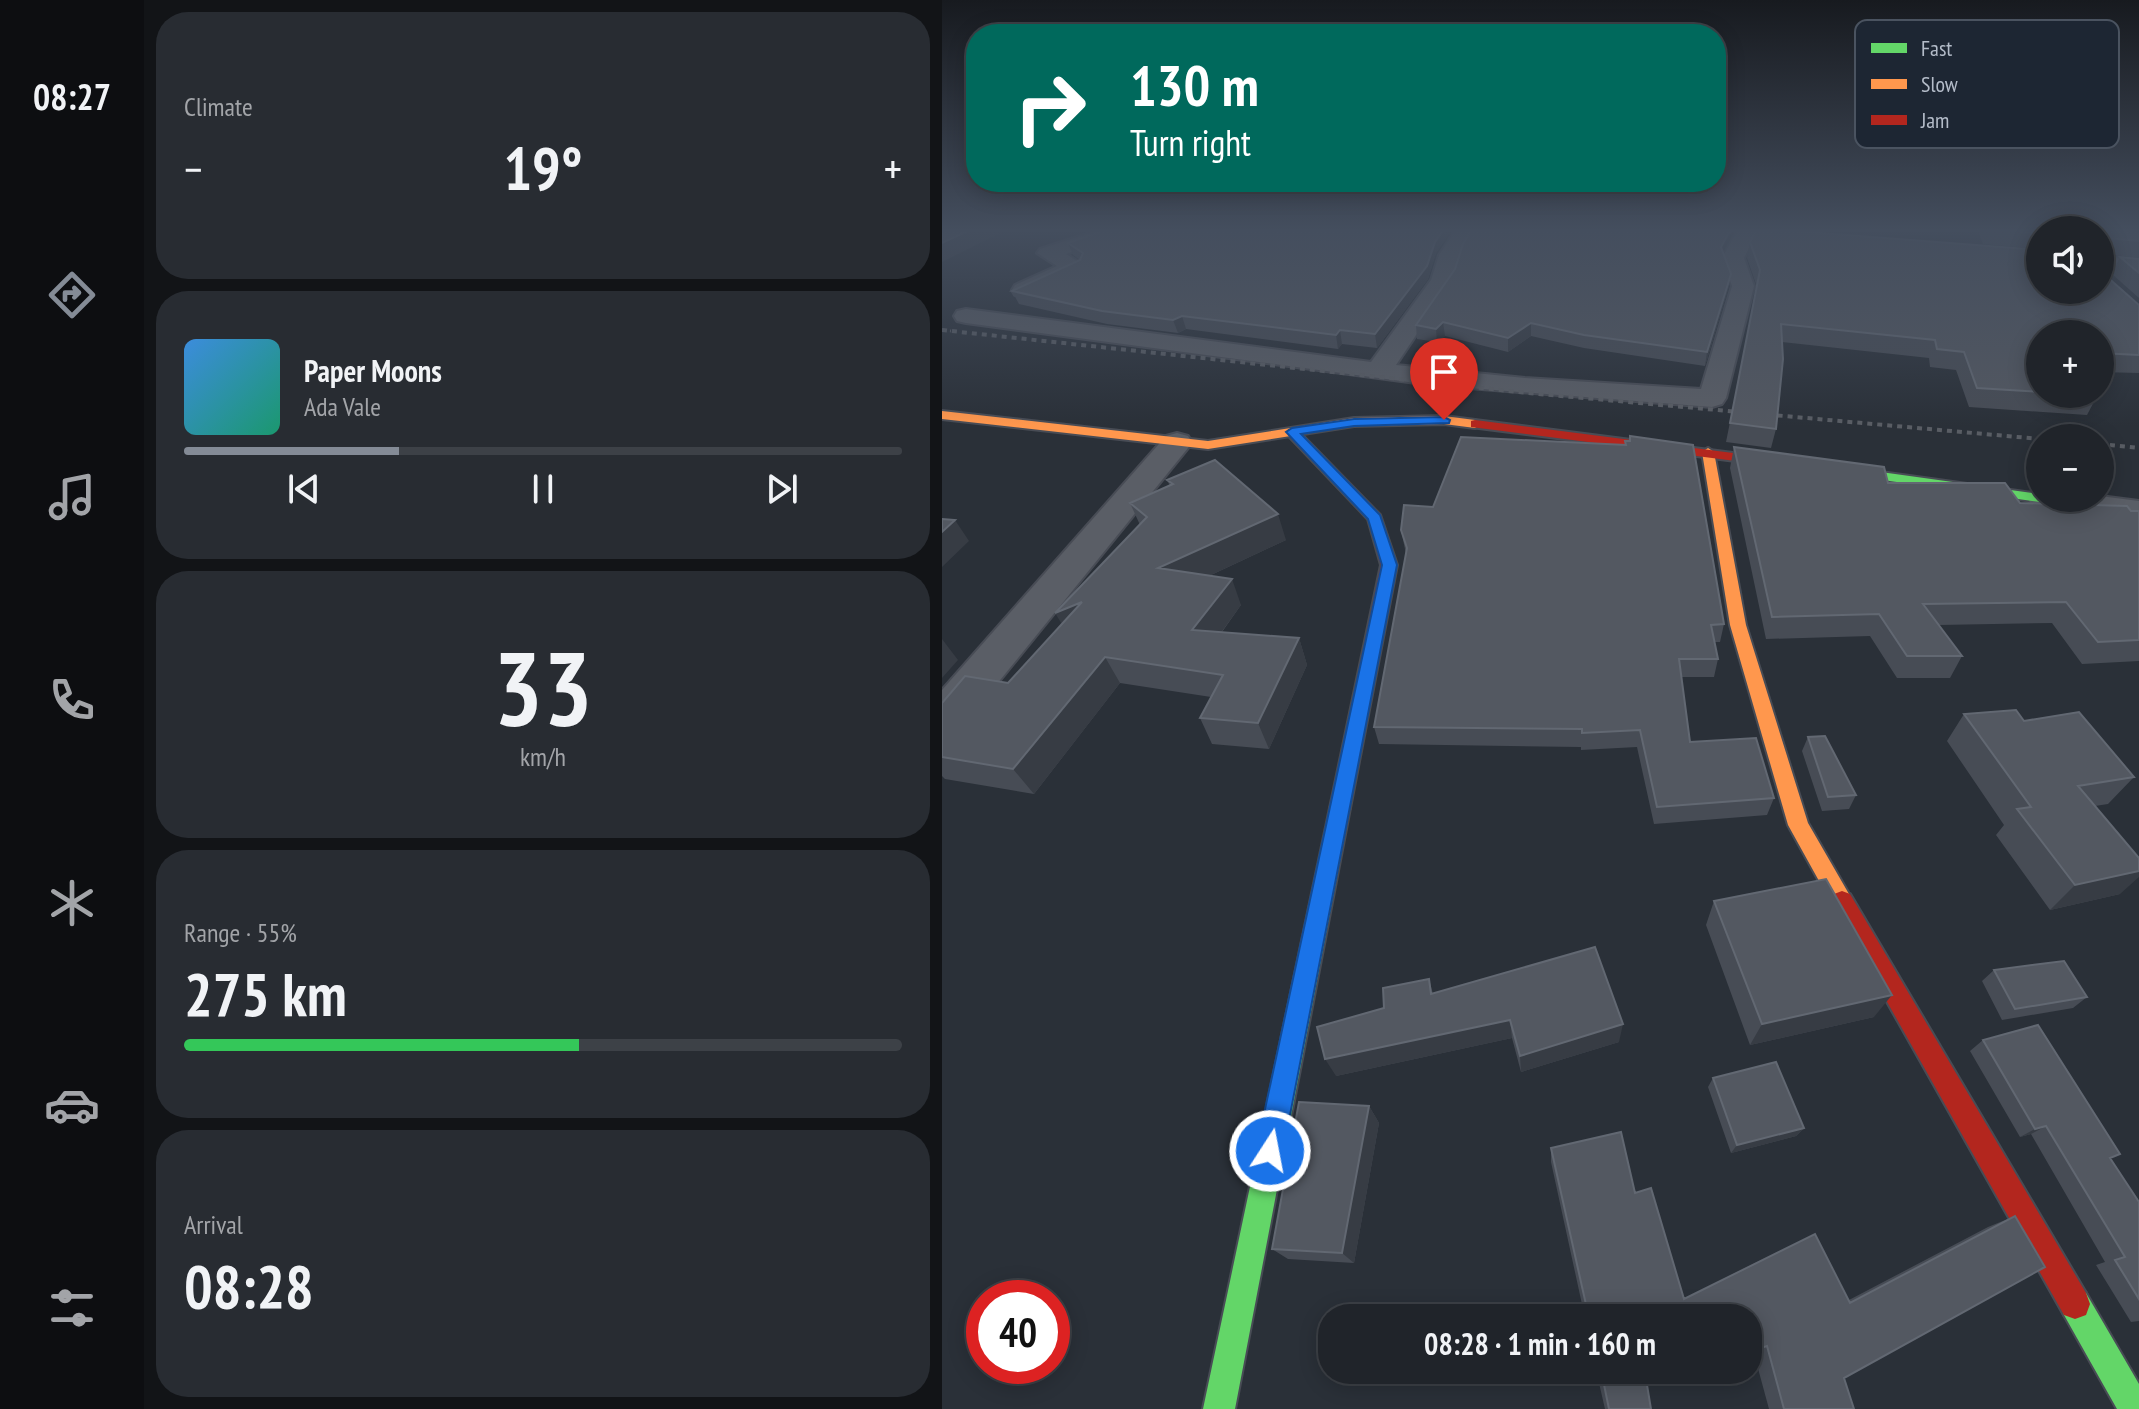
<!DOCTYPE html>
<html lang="en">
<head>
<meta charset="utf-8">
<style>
	:root { --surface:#20242a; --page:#282c32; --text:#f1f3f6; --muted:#a2a4a8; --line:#3d4147; --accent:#848b96 }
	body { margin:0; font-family:"PT Sans Narrow",sans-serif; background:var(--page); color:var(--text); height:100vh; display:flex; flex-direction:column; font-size:30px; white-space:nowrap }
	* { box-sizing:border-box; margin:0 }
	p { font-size:26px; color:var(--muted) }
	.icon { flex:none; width:44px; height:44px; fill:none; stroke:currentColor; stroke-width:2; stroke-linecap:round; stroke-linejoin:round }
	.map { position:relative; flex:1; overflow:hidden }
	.drawer { display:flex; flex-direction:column; gap:12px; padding:12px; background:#121417; width:798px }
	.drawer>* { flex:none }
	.top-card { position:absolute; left:24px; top:24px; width:760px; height:168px; border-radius:32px; box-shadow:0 4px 20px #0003,0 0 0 2px var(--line); background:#00695c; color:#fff; overflow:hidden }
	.tools { position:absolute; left:1084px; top:216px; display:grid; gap:16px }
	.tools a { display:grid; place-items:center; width:88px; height:88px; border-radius:50%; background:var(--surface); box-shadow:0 4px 20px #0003,0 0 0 2px var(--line); font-size:40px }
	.speed { position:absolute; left:24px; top:1280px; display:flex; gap:16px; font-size:40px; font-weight:700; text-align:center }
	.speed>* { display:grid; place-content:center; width:104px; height:104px; border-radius:50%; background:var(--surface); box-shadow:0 4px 20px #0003,0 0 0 2px var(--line); line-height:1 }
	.speed .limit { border:12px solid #d22; background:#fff; color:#111 }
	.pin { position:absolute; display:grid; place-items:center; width:68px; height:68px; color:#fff; margin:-82px -34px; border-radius:50% 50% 50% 0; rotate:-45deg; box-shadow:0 0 8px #0007 }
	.pin .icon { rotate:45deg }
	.me { position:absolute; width:88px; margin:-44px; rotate:11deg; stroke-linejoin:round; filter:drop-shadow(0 0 6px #0008) }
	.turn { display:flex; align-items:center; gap:28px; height:168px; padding:0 32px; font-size:36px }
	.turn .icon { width:104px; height:104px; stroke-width:2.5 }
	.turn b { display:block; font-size:56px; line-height:68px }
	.big { font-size:60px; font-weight:800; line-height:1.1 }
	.drawer .tile { flex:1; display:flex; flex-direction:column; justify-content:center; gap:12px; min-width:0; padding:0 28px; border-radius:32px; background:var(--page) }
	.drawer .dial { align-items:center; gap:0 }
	.dial b { font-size:104px; line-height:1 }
	.song { display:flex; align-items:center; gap:24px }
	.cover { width:96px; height:96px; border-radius:12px; background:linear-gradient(135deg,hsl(210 70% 55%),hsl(160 70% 35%)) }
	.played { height:8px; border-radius:4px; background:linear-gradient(90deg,var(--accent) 30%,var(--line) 30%) }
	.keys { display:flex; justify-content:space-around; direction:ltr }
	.heat { display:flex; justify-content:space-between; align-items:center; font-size:44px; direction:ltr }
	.charge { height:12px; border-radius:6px; background:linear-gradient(90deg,#34c759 55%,var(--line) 0) }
	.trip { position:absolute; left:376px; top:1304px; width:444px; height:80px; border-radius:32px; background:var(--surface); box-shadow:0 4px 20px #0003,0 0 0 2px var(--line); font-weight:800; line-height:80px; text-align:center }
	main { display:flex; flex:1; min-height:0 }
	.tabs { display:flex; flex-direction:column; width:144px; justify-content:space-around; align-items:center; background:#0d0e11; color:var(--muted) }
	.tabs .icon { width:56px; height:56px }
	.tabs .selected { color:var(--accent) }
	.tabs b { font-size:36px; color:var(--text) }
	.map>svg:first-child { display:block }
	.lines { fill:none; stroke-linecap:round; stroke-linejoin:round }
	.street-casing { stroke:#484c55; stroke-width:4 }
	.fast-casing { stroke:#484c55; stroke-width:4 }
	.slow-casing { stroke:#484c55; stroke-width:4 }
	.jam-casing { stroke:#484c55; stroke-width:4 }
	.street { fill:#5a5e66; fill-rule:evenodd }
	.fast { fill:#63d668; fill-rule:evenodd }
	.slow { fill:#ff974d; fill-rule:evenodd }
	.jam { fill:#b3261e; fill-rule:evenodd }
	.rail-far1 { stroke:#595d64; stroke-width:3; stroke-dasharray:4 4; stroke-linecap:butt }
	.rail { stroke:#595d64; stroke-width:4; stroke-dasharray:5 5; stroke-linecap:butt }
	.wall { fill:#474c55 }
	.shaded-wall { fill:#373c44 }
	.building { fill:#535861; stroke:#626872; stroke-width:2 }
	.route { fill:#1a73e8; stroke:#114b97; stroke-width:2 }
	.key { fill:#1d2633; stroke:#4a5360; stroke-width:2 }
	.key-label { font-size:22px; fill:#b4bcc9 }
</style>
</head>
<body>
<main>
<nav class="tabs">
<b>08:27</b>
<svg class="icon selected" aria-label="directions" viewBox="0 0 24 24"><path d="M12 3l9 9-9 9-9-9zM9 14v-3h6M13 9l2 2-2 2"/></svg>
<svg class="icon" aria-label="music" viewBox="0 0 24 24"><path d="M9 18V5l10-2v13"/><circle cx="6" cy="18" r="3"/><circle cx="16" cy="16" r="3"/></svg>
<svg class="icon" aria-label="phone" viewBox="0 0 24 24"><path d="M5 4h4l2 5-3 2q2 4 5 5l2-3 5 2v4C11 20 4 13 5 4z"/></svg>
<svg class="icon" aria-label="climate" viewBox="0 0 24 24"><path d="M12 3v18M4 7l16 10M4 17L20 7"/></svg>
<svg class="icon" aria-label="car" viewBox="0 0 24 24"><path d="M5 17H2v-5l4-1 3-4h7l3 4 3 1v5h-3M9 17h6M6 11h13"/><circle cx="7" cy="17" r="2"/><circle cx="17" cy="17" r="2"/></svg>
<svg class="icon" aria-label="filters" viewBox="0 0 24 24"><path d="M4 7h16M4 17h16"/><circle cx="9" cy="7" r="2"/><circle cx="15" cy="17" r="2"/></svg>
</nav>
<section class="drawer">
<div class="tile"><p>Climate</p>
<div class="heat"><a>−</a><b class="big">19°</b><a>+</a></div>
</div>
<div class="tile">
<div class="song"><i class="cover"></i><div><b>Paper Moons</b><p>Ada Vale</p></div></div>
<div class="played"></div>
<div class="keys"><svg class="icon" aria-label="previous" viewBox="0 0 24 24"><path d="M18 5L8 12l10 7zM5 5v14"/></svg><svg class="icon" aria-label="pause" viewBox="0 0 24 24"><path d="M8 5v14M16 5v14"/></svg><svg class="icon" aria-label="next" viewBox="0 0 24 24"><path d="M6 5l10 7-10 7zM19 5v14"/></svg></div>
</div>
<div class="tile dial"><b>33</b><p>km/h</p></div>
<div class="tile"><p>Range · 55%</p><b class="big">275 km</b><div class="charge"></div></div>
<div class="tile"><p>Arrival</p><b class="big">08:28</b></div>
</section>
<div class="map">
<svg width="1197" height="1409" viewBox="0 0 1197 1409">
	<rect width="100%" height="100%" fill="#2a3038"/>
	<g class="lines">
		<defs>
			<path id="street" d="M 515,228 L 535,228 L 519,255 L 511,280 L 454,365 L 583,378 L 759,389 L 790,286 L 780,258 L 797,228 L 817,228 L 802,258 L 812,286 L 784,398 L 780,404 L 770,407 L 489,385 L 24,323 L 15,321 L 12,316 L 15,311 L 24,309 L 429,362 L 489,280 L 497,255 Z
				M 154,231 L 164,237 L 161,241 L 124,254 L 143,266 L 140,271 L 89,295 L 73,295 L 70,290 L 73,285 L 115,266 L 95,253 L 98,249 Z
				M 1158,257 L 1197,260 L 1197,274 L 1158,269 Z
				M 235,433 L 246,436 L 250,442 L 246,448 L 16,732 L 0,737 L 0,690 L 224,436 Z
				M 1098,489 L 1098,498 L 1158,498 L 1158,496 L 1197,501 L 1197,521 L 1090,505 L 1085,498 L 1090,491 Z"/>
			<path id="fast" d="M 917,469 L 1098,494 L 1098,498 L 1105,498 L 1098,502 L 912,476 L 912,470 Z
				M 398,800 L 405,802 L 408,808 L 293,1409 L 261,1409 L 388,808 L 391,802 Z
				M 1133,1289 L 1144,1293 L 1197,1384 L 1197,1409 L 1175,1409 L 1122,1315 L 1118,1304 L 1122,1293 Z"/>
			<path id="slow" d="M 0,411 L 266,441 L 412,418 L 502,416 L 533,420 L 539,424 L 533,428 L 502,424 L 412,426 L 266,449 L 0,419 Z
				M 766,448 L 772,452 L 804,625 L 866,823 L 911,901 L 908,908 L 900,911 L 892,908 L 846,825 L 788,625 L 760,452 Z"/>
			<path id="jam" d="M 533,420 L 917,469 L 924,473 L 917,477 L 529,427 L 529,421 Z
				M 346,429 L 354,429 L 438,515 L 455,565 L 408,808 L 405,814 L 398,816 L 391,814 L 388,808 L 439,565 L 426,519 L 346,435 Z
				M 900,891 L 908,894 L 1144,1293 L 1148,1304 L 1144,1315 L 1133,1319 L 1122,1315 L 892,908 L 889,901 L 892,894 Z"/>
		</defs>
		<use href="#street" class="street-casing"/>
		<use href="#fast" class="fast-casing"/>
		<use href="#slow" class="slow-casing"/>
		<use href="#jam" class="jam-casing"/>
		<use href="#street" class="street"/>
		<use href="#fast" class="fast"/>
		<use href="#slow" class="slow"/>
		<use href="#jam" class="jam"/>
		<path class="rail-far1" d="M 0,330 L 9,331"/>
		<path class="rail" d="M 0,330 L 586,393 L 1098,439
			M 1158,444 L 1197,448"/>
	</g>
	<path class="wall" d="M 160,228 L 511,228 L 494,253 L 486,279 L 435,348 L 400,344 L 396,349 L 244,329 L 236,333 L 165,324 L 77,304 L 70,291 L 138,260 L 131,255 L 126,243 L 158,232 Z
		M 1035,228 L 1197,228 L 1197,258 L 1163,254 L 1163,275 L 1197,305 L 1197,373 L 1158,372 L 1158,334 L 1098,334 L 1098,394 L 1154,394 L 1155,396 L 1145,415 L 1027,407 L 1014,370 L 988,367 L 987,358 L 840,342 L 834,429 L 829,448 L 784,442 L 815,287 L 805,258 L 808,242 L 1098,290 L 1158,230 L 1098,230 L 1098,249 L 1041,244 Z
		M 789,229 L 787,241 L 781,252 L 787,286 L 763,366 L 642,348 L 589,336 L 566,352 L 503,336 L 495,342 L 475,339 L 474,325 L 513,269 Z
		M 1178,257 L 1197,259 L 1197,298 L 1170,274 Z
		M 792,447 L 946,483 L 1078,503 L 1197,511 L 1197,661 L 1140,664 L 1110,623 L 997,625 L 1020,656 L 1008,678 L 955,678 L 928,636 L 824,639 L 788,468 Z
		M 225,480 L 344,540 L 267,576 L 299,605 L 280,632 L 357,638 L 365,665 L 327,749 L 270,744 L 258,718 L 269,697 L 178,683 L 92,794 L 3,779 L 0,776 L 0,703 L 66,683 L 120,624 L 198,525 L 188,503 L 228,486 Z
		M 459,530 L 782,624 L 778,642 L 772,642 L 776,659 L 772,677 L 739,677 L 748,742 L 832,798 L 825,815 L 712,824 L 695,747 L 639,750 L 639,747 L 437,744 L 432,727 L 464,554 Z
		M 1022,714 L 1192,777 L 1166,804 L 1153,806 L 1178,894 L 1108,910 L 1054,835 L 1062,825 L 1005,741 Z
		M 866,737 L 914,795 L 907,809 L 880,811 L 860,751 Z
		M 772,901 L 932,1017 L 808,1045 L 764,925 Z
		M 1052,970 L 1145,997 L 1131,1008 L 1060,1020 L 1040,981 Z
		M 487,979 L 491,994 L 677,1042 L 579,1072 L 570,1038 L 394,1076 L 442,1008 Z
		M 1041,1040 L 1168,1158 L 1197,1202 L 1197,1321 L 1189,1322 L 1154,1265 L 1163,1262 L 1089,1134 L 1078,1137 L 1028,1051 Z
		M 771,1078 L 862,1128 L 854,1136 L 789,1153 L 766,1087 Z
		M 427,1106 L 437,1123 L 412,1263 L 346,1259 L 330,1249 Z
		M 609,1148 L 693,1193 L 742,1299 L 907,1300 L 1046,1227 L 1073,1216 L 902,1378 L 912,1409 L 827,1409 L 811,1350 L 806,1318 L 643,1318 L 609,1162 Z
		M 654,1370 L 751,1370 L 705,1385 L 709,1409 L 663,1409 Z"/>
	<path class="shaded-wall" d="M 32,228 L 68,228 L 0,262 L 0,243 Z
		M 503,228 L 511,228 L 494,253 L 486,279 L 435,348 L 433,334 Z
		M 789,229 L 787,241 L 777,259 L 779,247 Z
		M 789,274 L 787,286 L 763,366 L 765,352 Z
		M 240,316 L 244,329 L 236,333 L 231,320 Z
		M 501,322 L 503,336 L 495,342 L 494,329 Z
		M 589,323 L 589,336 L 566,352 L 566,338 Z
		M 398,330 L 400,344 L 396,349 L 394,335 Z
		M 336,514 L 344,540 L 228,594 L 216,568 Z
		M 13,520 L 27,541 L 0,567 L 0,532 Z
		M 290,579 L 299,605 L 262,656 L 250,630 Z
		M 140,602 L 129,639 L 113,613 Z
		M 357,638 L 365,665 L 327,749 L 316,723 Z
		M 0,639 L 16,660 L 0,678 Z
		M 163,657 L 178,683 L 92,794 L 71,769 Z
		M 1197,871 L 1197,877 L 1178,894 L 1108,910 L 1133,885 Z
		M 950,995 L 932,1017 L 808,1045 L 820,1024 Z
		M 568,1020 L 570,1038 L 394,1076 L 383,1059 Z
		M 681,1024 L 677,1042 L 579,1072 L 578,1056 Z
		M 427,1106 L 437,1123 L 412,1263 L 400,1253 Z
		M 1104,1126 L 1089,1134 L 1078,1137 L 1093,1129 Z
		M 862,1128 L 854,1136 L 789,1153 L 795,1145 Z"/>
	<path class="building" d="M 0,228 L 32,228 L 0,243 Z
		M 160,228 L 503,228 L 493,242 L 485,266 L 433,334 L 398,330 L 394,335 L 240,316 L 231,320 L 160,311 L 70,291 L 138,260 L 141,253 L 126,243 L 158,232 Z
		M 531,228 L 789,229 L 779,247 L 789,274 L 765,352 L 642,335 L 589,323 L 566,338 L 501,322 L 494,329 L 474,325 L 513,269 L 521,244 Z
		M 815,228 L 1098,250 L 1098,290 L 1158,290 L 1158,230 L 1098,230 L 1098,233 L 1047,228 L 1197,228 L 1197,241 L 1166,238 L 1163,241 L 1163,275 L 1197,305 L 1197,355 L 1158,353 L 1158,334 L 1098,334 L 1098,392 L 1035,388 L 1022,352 L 995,349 L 993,340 L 839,324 L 841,359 L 834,429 L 788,423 L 818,270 L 808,242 Z
		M 1178,257 L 1197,259 L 1197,273 Z
		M 1122,394 L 1154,394 L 1155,396 Z
		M 688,436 L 751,445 L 782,624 L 769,625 L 776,659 L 737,659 L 748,742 L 814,738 L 832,798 L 715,807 L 698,730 L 640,733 L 640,729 L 432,727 L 465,548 L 459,530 L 462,505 L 491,507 L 519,437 L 684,445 L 683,441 L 688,441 Z
		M 792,447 L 942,467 L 946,483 L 1063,483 L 1078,503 L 1185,506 L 1189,511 L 1197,511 L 1197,640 L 1156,642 L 1124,602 L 981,604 L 1020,656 L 965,656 L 937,614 L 830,617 Z
		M 273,460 L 336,514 L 216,568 L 290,579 L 250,630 L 357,638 L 316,723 L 258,718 L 281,675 L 163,657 L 71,769 L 0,757 L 0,703 L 23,676 L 66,683 L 140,602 L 113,613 L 205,517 L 188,503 L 231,484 L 225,480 Z
		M 0,519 L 13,520 L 0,532 Z
		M 1074,710 L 1082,721 L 1137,712 L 1192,777 L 1136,786 L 1197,858 L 1197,871 L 1133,885 L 1075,809 L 1089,807 L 1022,714 Z
		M 883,736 L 914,795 L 886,797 L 866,737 Z
		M 884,879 L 950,995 L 820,1024 L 772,901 Z
		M 653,947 L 681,1024 L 578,1056 L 568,1020 L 383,1059 L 375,1027 L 442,1008 L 441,988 L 487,979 L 489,994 Z
		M 1122,961 L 1145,997 L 1073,1009 L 1052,970 Z
		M 1096,1025 L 1178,1154 L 1168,1158 L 1197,1202 L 1197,1299 L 1173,1260 L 1183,1257 L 1104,1126 L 1093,1129 L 1041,1040 Z
		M 834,1062 L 862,1128 L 795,1145 L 771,1078 Z
		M 357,1102 L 427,1106 L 400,1253 L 330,1249 Z
		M 679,1132 L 693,1193 L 709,1188 L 742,1299 L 873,1234 L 908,1303 L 1073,1216 L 1103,1267 L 902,1378 L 912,1409 L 842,1409 L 825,1346 L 806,1352 L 806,1318 L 647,1318 L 609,1148 Z
		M 659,1370 L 751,1370 L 705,1385 L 709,1409 L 667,1409 Z"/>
	<linearGradient id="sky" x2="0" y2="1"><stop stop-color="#171a1f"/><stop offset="0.54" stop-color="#444e5e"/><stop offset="1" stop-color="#444e5e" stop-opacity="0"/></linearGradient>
	<rect width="1197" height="426" fill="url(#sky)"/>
	<path class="route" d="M 502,417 L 508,420 L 507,423 L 412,426 L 359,434 L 438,515 L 455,565 L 341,1151 L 337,1160 L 328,1164 L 318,1160 L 314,1151 L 440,565 L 426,519 L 344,432 L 350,428 L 412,419 Z"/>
	<rect x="913" y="20" width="264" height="128" rx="12" class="key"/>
	<rect x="929" y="43" width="36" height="10" fill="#63d668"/>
	<rect x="929" y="79" width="36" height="10" fill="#ff974d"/>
	<rect x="929" y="115" width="36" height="10" fill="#b3261e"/>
	<g class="key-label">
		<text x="979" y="56">Fast</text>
		<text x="979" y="92">Slow</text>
		<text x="979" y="128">Jam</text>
	</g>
</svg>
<div class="tools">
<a><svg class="icon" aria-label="sound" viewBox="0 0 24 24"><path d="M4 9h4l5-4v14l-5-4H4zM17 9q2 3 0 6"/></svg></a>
<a>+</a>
<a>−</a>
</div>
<div class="speed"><div class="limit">40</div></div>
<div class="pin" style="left:502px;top:420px;background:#d93025"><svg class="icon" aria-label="arrive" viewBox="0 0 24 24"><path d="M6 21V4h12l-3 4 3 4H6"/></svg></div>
<svg class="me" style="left:328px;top:1151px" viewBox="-20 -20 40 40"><circle r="17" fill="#1a73e8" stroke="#fff" stroke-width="3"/><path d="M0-11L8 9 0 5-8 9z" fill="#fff"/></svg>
<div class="trip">08:28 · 1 min · 160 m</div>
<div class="top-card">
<div class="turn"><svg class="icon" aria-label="right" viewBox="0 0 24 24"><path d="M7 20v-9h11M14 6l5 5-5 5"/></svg><div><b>130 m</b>Turn right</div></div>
</div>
</div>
</main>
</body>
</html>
